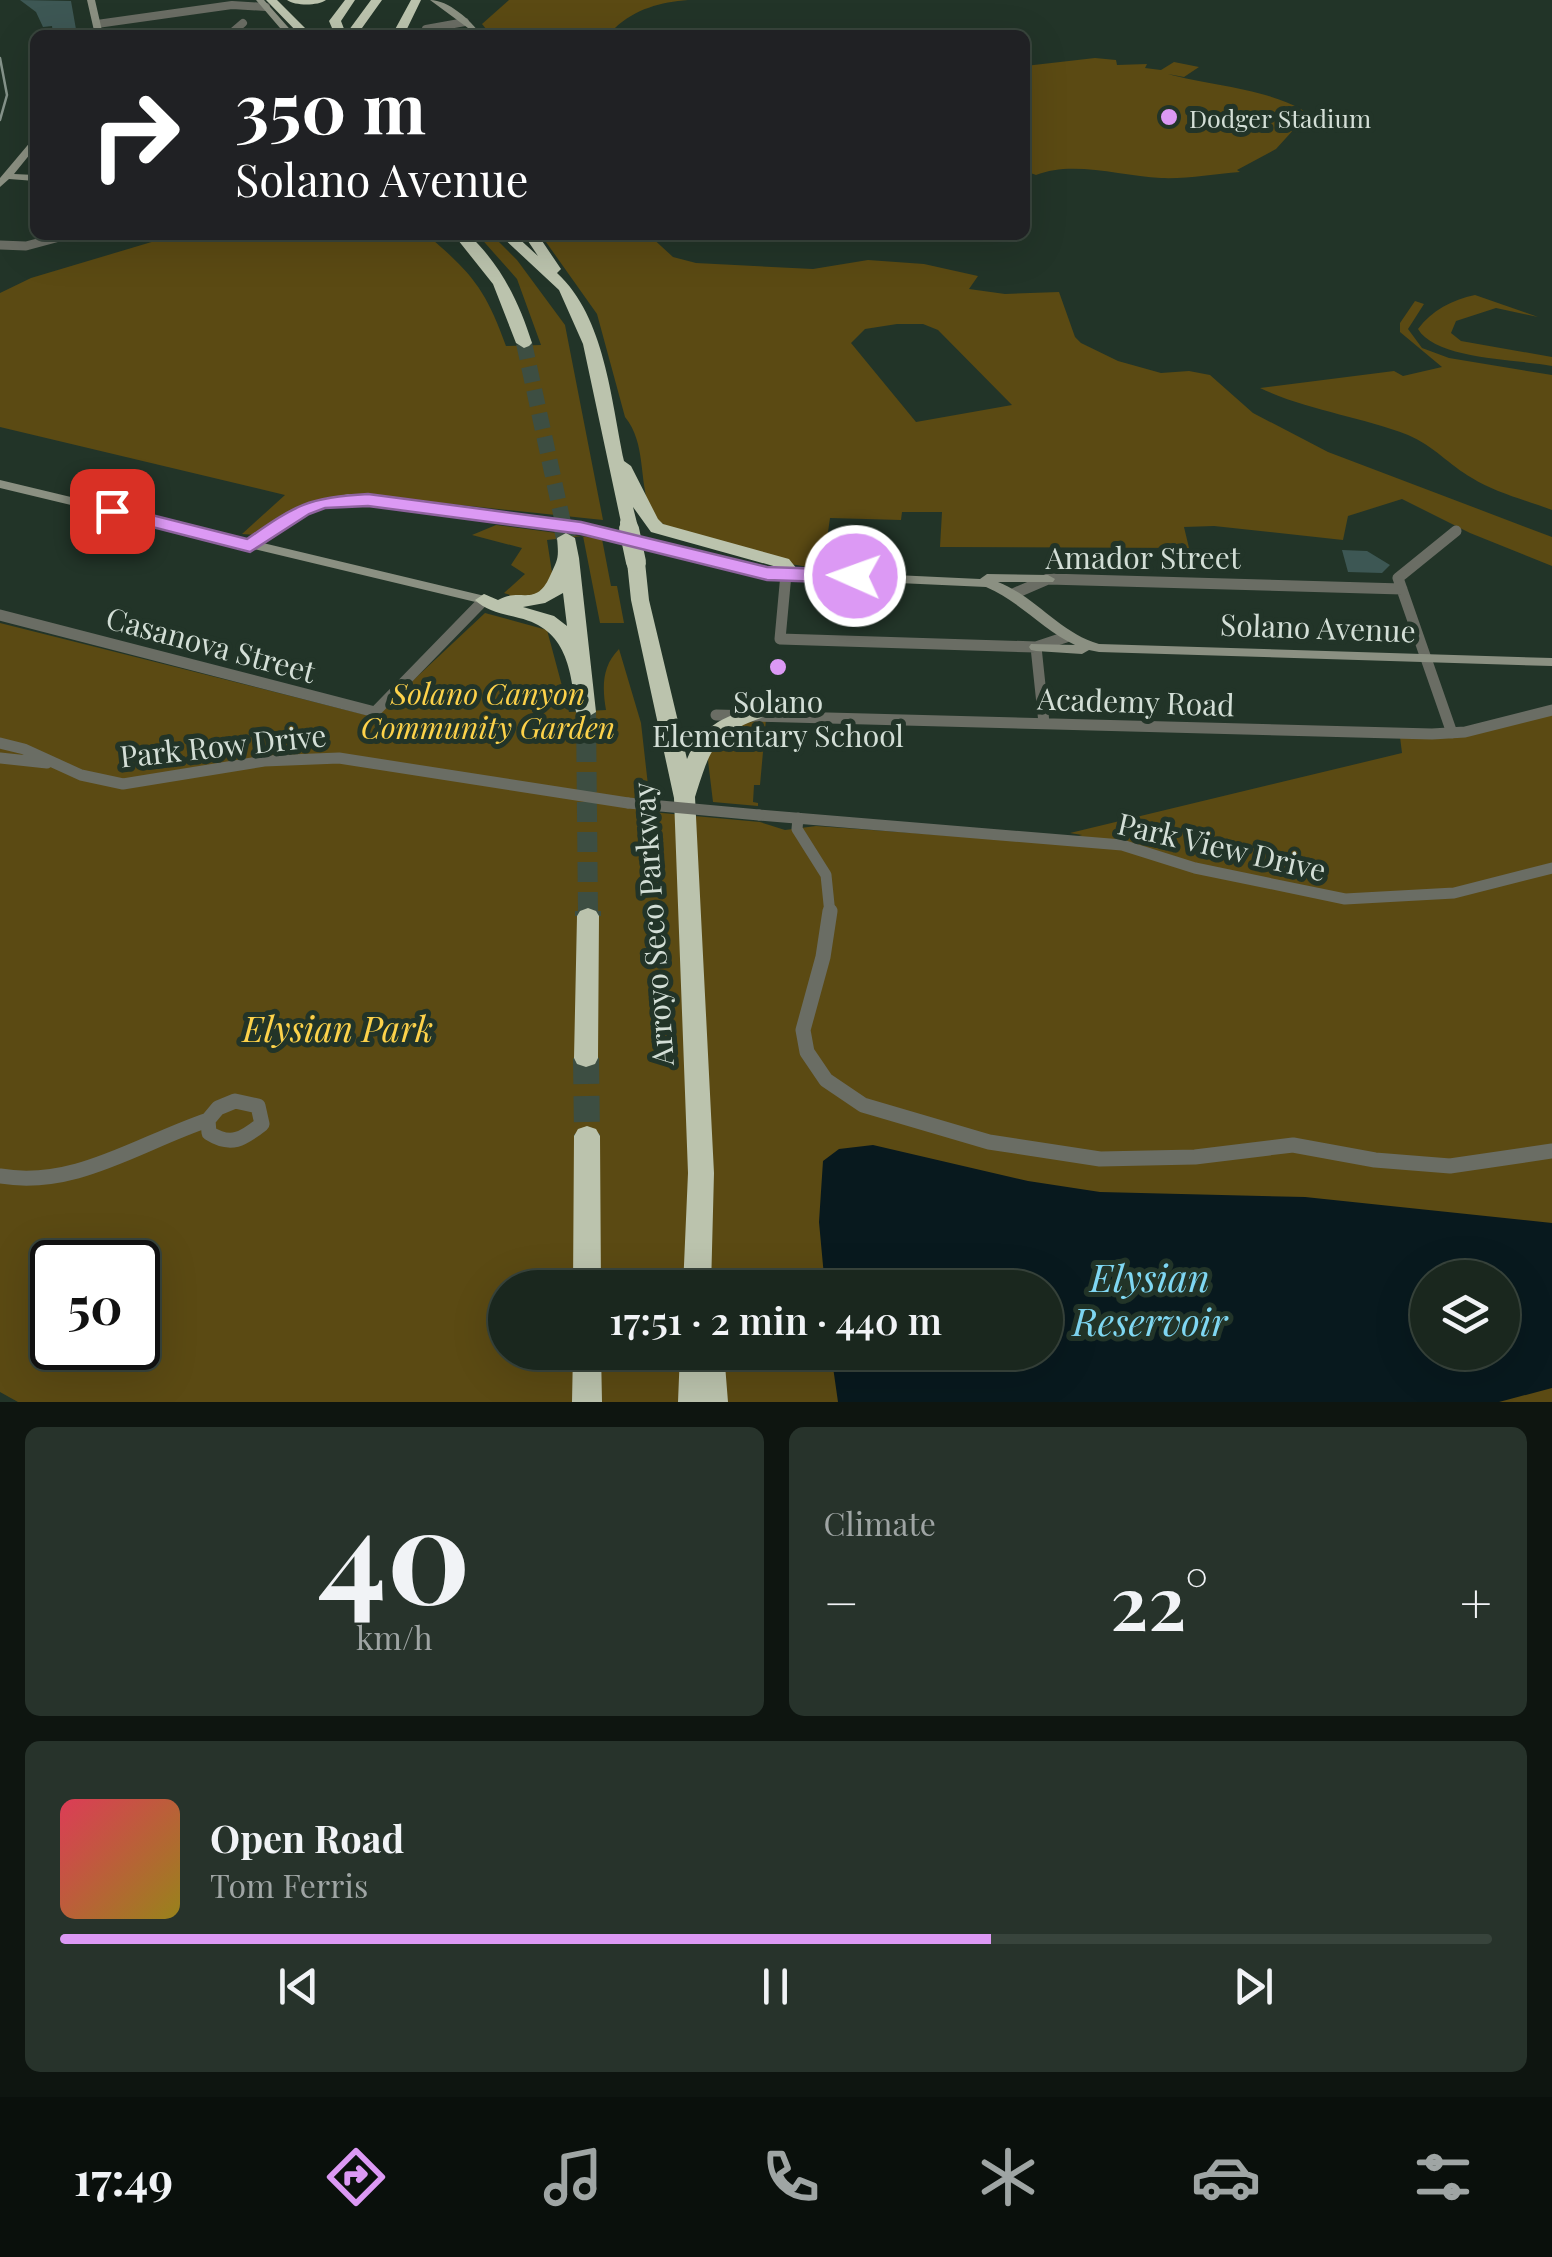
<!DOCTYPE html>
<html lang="en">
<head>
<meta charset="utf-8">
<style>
	:root { --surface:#1a271e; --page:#27332b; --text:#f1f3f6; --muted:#9fa5a4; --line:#38443c; --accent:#dc99f4 }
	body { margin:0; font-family:"Playfair Display",serif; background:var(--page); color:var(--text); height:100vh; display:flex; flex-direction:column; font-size:38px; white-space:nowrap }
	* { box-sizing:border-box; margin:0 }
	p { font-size:32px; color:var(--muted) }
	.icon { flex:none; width:55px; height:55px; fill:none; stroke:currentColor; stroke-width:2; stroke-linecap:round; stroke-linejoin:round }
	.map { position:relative; height:1402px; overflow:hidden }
	.details { display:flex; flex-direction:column; gap:25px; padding:25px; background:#0e1510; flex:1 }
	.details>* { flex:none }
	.top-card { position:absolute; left:30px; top:30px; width:1000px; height:210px; border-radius:15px; box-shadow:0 10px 40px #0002,0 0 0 2px var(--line); background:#202124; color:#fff; overflow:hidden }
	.buttons { position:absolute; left:1410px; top:1260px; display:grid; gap:20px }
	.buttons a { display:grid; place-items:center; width:110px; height:110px; border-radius:50%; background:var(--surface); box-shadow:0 10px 40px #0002,0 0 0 2px var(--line); font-size:50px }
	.speed { position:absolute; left:30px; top:1240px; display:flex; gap:20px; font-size:50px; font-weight:700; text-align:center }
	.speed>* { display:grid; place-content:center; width:130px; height:130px; border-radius:50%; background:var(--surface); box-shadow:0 10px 40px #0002,0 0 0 2px var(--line); line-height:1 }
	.speed .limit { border:5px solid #111; border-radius:15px; background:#fff; color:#111 }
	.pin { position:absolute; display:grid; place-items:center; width:85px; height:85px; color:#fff; margin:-42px; border-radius:20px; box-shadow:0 5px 15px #0006 }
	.me { position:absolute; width:110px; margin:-55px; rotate:272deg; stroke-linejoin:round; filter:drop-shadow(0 0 8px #0008) }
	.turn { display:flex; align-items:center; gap:35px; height:210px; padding:0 40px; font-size:45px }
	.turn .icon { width:130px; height:130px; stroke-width:2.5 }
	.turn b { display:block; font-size:70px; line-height:85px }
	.big { font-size:75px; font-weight:600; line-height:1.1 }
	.details .tile { flex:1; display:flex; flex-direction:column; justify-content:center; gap:15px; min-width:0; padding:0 35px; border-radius:15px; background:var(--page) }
	.details .dial { align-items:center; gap:0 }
	.dial b { font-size:130px; line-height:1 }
	.song { display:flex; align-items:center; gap:30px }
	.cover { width:120px; height:120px; border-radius:15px; background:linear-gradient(135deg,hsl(350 70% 55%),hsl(50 70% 35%)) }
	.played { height:10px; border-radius:5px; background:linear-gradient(90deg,var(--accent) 65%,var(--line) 65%) }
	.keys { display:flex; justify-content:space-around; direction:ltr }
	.heat { display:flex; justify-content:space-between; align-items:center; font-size:55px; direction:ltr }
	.details .tiles { flex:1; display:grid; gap:25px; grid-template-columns:1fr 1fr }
	.tile:last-child { grid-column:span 2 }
	.trip { position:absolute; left:488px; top:1270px; width:575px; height:100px; border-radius:50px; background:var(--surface); box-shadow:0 10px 40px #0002,0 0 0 2px var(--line); font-weight:600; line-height:100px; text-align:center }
	.dock { display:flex; height:160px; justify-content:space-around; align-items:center; background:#0a100c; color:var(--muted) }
	.dock .icon { width:70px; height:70px }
	.dock .selected { color:var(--accent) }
	.dock b { font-size:45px; color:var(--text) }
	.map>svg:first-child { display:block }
	.green { fill:#5b4a13; fill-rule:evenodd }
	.water { fill:#08191e; fill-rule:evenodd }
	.building { fill:#3d5754 }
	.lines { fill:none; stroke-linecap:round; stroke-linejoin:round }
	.highway-tunnel-far2 { stroke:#3d4e42; stroke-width:16; stroke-dasharray:16 8; stroke-linecap:butt }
	.highway-tunnel-far1 { stroke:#3d4e42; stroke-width:20; stroke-dasharray:20 10; stroke-linecap:butt }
	.highway-tunnel { stroke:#3d4e42; stroke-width:26; stroke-dasharray:26 12; stroke-linecap:butt }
	.street-far3 { stroke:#6a6d64; stroke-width:8 }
	.street-far2 { stroke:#6a6d64; stroke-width:9 }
	.street-far1 { stroke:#6a6d64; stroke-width:11 }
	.street { stroke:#6a6d64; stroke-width:15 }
	.secondary { fill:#8b9082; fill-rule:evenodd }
	.highway { fill:#bbc3ad; fill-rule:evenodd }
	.tram { stroke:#85938a; stroke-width:2.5 }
	.street-bridge { stroke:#6a6d64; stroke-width:11 }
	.highway-bridge-far1 { stroke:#bbc3ad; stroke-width:16 }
	.highway-bridge { stroke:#bbc3ad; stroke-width:20 }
	.route { fill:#dc99f4; stroke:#8f639f; stroke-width:2.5 }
	.poi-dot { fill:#dc99f4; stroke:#223428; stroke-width:4 }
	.labels { text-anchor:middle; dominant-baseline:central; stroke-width:10; stroke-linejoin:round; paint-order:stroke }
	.far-poi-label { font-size:25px; fill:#d3ded6; stroke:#223428; text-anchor:start }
	.street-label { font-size:30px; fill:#d3ded6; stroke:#223428 }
	.park-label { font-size:30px; font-style:italic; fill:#fdd24a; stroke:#223428 }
	.poi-label { font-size:30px; fill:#d3ded6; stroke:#223428 }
	.near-park-label { font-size:35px; font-style:italic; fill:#fdd24a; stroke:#223428 }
	.near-water-label { font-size:38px; font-style:italic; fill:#7fd7f2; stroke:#223428 }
</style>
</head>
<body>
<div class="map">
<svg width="1552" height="1402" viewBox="0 0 1552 1402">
	<rect width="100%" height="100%" fill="#223428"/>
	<path class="green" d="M 509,0 L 688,0 C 661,2 635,9 615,28 L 613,35 L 491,35 L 482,24 Z
		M 1095,58 L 1116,60 L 1117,65 L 1147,64 L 1145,68 L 1161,70 L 1174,62 L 1199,67 L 1184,77 L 1168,74 C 1214,87 1295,90 1324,128 L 1296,127 L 1276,149 L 1237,170 L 1240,172 C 1213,174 1188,179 1161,178 C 1122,176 1072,160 1036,175 L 1025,171 L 1025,66 Z
		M 175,235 L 427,235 C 472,273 486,290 506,346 L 541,345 L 517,279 L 478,235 L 492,235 L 517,260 L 565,325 L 603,520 L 355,494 L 311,502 L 278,517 L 257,535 L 242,534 L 285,495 L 0,427 L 0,293 L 31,278 Z
		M 541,235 L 649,235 L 673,257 L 696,263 L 813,269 L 868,260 L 924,264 L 978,276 L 969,289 L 1005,294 L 1059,292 L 1075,337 L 1081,343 L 1118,361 L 1161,373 L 1189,371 L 1210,375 L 1253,413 L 1328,452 L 1552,537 L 1552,566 L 1470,533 L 1402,499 L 1348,516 L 1343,540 L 1214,526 L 1184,527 L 1189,548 L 940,547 L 942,512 L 902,512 L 901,520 L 830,518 L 823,568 C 792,568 663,539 651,512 C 638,481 647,444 625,417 L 597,314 ZM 897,324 L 923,324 L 938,330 L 1012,405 L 916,422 L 851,343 L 865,329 Z
		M 1475,295 L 1538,317 L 1496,308 L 1456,321 L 1451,333 L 1461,341 L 1552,357 L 1552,366 C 1518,359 1436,360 1418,329 C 1432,310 1452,300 1475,295 Z
		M 1415,301 L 1424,304 L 1408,329 L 1422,348 L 1449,358 L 1552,375 L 1552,510 C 1526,500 1496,493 1472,478 C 1449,465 1434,446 1408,435 C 1360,416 1309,411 1260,388 L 1394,371 L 1403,376 L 1442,367 L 1400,332 L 1400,323 Z
		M 496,525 L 602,539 L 611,586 L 617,586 L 624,623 L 600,623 L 583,536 L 547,540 L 553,579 L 541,596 L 508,598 L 510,595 L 504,593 L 525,574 L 511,565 L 522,548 L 472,535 Z
		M 485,613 L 547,630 L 569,712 L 606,710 C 602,687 602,666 619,649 L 641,723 L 651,812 L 760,822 L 785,830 L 816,826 L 1052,843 L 1082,835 L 1070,833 L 1402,753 L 1400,737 L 1552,715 L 1552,1402 L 18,1402 L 0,1392 L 0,623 L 374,717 ZM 52,1262 L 138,1262 L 138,1348 L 52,1348 ZM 1428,1278 L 1502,1278 L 1502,1352 L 1428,1352 ZM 505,1288 L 1045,1288 L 1045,1352 L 505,1352 Z
		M 766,719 L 760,785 L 754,785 L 753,802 L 758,803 L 758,806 L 713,802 L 707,752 L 735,725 Z"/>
	<path class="water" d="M 873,1145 L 1028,1181 L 1100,1192 L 1305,1197 L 1552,1223 L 1552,1388 L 1499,1402 L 838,1402 L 831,1353 L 1045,1352 L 1045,1288 L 825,1287 L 819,1222 L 823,1161 L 839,1149 ZM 1428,1278 L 1502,1278 L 1502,1352 L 1428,1352 Z"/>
	<path class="building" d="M 20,0 L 71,1 L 77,35 L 53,35 L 52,26 L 43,27 L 36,12 Z
		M 1342,550 L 1367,551 L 1390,565 L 1382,573 L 1348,572 Z"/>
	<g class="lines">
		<path class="highway-tunnel-far2" d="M 524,343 L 565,532"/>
		<path class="highway-tunnel-far1" d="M 564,529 L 566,538
			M 586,712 L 588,914"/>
		<path class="highway-tunnel" d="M 588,911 L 588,916
			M 586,1058 L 587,1136"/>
		<path class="street-far3" d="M 97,24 L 232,5 L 266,7
			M 426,29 L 465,22
			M 229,35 L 243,23"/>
		<path class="street-far2" d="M 0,245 L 26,246 L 67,235"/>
		<path class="street-far1" d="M 786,574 L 780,639 L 1036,647 L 1066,637
			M 1013,594 L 1048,579 L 1402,589
			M 0,615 L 375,712 L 484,600
			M 1036,647 L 1044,723
			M 716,715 L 1432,734 L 1465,732 L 1552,710
			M 1452,733 L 1398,578 L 1456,531
			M 0,743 L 24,749 L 81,775 L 123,784 L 264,761 L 339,758 L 628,803
			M 0,758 L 47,763
			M 759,815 L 1122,845 L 1195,868 L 1345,899 L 1454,893 L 1552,868
			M 798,818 L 797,829 L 826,875 L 830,914"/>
		<path class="street" d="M 830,911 L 823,957 L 803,1030 L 807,1052 L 826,1080 L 863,1105 L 989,1142 L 1100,1159 L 1195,1157 L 1293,1145 L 1375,1160 L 1450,1166 L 1552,1151
			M 235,1101 L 258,1106 L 262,1124 C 243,1139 231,1147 209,1133 L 208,1120 L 218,1108 Z
			M 0,1176 C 75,1189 139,1143 208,1120"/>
		<path class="secondary" d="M 87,0 L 95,0 L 103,35 L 95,35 Z
			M 256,0 L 264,0 L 295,35 L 286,35 Z
			M 430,0 C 448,0 471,20 481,35 L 473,35 L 468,28 Z
			M 35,139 L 35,148 L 14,174 L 35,175 L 35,181 L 9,179 L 0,187 L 0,178 L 32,140 Z
			M 0,480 L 250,540 L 297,507 L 348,494 L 581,524 L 767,569 L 980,579 L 987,574 L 1048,575 L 1055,579 L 1053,582 L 998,582 C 1036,597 1060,633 1099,644 L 1552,658 L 1552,666 L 1099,652 L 1089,650 L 1082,654 L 1036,651 L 1031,650 L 1029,647 L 1031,644 L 1075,645 C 1042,629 1019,601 986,587 L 767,577 L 581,532 L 348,502 L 307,513 L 263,543 L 489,597 L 491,600 L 484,604 L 0,488 Z"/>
		<path class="highway" d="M 266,0 L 277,0 L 312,35 L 300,35 Z
			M 287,0 L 326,0 C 318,6 295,6 287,0 Z
			M 345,0 L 355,0 L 341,21 L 346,34 L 371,0 L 382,0 L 357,35 L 335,35 L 329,21 Z
			M 411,0 L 421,0 L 404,35 L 392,35 Z
			M 477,30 L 481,31 L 481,35 L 468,35 Z
			M 454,235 L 469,235 C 501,265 519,302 532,343 L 529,346 L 524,348 L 516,343 L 493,284 Z
			M 500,235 L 515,235 L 538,256 L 524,235 L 538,235 L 561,269 L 557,273 C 605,317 611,400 624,461 L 631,466 L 658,519 L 663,524 L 789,559 L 797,569 L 792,578 L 780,578 L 777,567 L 651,532 L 633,507 L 637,523 L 634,527 L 622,527 L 583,344 L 559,290 Z
			M 566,533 L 575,538 L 579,558 L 596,712 L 586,718 L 576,712 C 571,670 567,629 519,618 C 503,614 486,611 475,600 L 484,594 L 498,600 C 520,587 536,608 550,576 C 558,558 559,559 557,538 ZM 563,593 L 567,626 L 554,616 L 523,607 L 545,603 Z
			M 636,557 L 645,562 L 649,600 L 687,759 C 700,728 723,716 754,708 L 764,714 L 761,718 C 713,735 710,750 695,797 L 714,1173 L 711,1288 L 683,1288 L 688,1173 L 674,798 L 631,600 L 627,562 Z
			M 588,908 L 596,911 L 599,916 L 598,1058 L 595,1064 L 586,1067 L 577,1064 L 574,1058 L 577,916 L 580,911 Z
			M 587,1126 L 596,1129 L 600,1136 L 601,1288 L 573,1288 L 574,1136 L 578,1129 Z
			M 573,1352 L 601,1352 L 602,1402 L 572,1402 Z
			M 680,1352 L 724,1352 L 728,1402 L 678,1402 Z"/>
		<path class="tram" d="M 0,58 L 7,95 L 0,120"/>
		<path class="street-bridge" d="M 628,803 L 759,815"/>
		<path class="highway-bridge-far1" d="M 628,523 L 630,532"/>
		<path class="highway-bridge" d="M 629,529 L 636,562"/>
	</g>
	<path class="route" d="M 368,494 L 581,522 L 767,567 L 855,570 L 865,576 L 855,583 L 767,580 L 581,534 L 368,506 L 325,508 L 309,514 L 250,552 L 105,515 L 102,511 L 112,505 L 247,539 C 296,505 308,497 368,494 Z"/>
	<g class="poi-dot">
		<circle cx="1169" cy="117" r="10"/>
		<circle cx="778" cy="667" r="10"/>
	</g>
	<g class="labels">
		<g class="far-poi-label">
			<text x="1189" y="117">Dodger Stadium</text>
		</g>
		<g class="street-label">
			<text x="1143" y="557">Amador Street</text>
			<text transform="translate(1318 627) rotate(2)">Solano Avenue</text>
			<text transform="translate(211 644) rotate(15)">Casanova Street</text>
			<text transform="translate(1136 701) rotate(2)">Academy Road</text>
			<text transform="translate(223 745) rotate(-6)">Park Row Drive</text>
			<text transform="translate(1222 846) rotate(13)">Park View Drive</text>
			<text transform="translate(652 924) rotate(-94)">Arroyo Seco Parkway</text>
		</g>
		<g class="park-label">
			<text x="488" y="693">Solano Canyon<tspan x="488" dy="34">Community Garden</tspan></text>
		</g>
		<g class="poi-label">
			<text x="778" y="701">Solano<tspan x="778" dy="34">Elementary School</tspan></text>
		</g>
		<g class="near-park-label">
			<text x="338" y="1027">Elysian Park</text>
		</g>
		<g class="near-water-label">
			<text x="1150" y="1276">Elysian<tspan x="1150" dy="44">Reservoir</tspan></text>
		</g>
	</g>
</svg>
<div class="buttons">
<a><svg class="icon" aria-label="layers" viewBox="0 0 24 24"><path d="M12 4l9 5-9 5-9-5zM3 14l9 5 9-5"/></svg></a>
</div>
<div class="speed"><div class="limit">50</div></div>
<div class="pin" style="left:112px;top:511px;background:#d93025"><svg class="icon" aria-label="arrive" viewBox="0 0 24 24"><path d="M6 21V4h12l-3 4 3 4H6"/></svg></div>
<svg class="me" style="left:855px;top:576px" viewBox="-20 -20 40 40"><circle r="17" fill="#dc99f4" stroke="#fff" stroke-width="3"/><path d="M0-11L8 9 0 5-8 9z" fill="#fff"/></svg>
<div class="trip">17:51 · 2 min · 440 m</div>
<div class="top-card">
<div class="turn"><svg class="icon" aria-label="right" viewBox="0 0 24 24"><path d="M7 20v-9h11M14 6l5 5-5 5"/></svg><div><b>350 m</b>Solano Avenue</div></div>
</div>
</div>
<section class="details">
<div class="tiles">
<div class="tile dial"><b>40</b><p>km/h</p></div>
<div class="tile"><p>Climate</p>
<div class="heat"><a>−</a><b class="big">22°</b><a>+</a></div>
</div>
<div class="tile">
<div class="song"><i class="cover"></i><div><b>Open Road</b><p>Tom Ferris</p></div></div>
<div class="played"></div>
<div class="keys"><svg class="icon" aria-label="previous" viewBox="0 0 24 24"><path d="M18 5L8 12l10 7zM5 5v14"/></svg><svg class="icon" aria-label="pause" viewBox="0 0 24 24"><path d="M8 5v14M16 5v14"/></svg><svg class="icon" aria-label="next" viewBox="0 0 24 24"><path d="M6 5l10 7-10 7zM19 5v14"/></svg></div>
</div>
</div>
</section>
<nav class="dock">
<b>17:49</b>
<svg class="icon selected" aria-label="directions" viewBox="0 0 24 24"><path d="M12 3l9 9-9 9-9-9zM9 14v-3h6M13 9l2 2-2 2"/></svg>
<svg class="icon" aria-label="music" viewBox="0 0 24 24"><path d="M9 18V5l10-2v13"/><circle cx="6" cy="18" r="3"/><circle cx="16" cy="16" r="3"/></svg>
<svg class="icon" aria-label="phone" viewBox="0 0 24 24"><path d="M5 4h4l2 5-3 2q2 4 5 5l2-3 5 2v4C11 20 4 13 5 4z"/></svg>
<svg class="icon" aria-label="climate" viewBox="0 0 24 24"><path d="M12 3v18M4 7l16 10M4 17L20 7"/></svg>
<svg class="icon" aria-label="car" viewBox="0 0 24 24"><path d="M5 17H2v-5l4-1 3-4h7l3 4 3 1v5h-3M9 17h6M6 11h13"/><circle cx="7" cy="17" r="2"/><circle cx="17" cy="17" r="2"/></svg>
<svg class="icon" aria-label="filters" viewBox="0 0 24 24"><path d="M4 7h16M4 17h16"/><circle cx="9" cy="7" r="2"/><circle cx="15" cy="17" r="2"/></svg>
</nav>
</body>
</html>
